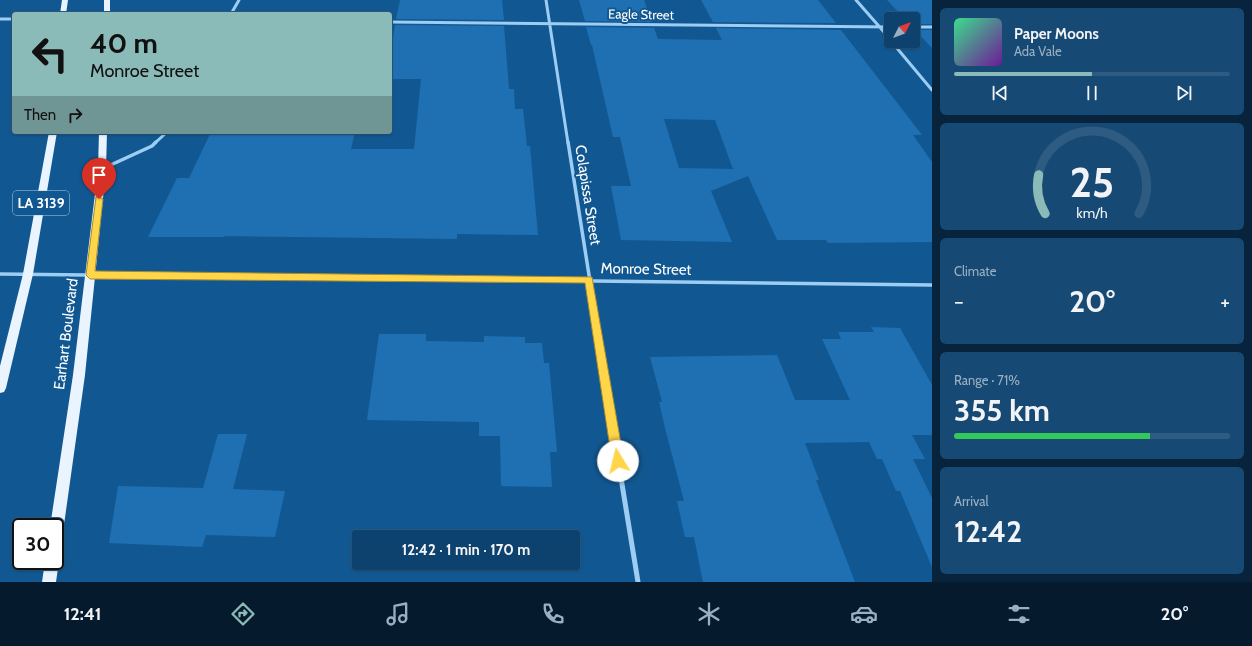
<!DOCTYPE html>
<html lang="en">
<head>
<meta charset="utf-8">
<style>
	:root { --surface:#0d426e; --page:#164973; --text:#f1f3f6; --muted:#9ab0c2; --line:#2d5b81; --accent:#8bbbb9 }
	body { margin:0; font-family:Cabin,sans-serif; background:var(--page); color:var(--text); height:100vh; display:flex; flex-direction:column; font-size:15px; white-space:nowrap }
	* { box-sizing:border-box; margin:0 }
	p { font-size:13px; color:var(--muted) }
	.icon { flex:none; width:22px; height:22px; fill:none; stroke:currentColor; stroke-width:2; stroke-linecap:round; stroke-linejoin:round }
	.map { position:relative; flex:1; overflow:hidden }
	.sheet { display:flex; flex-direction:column; gap:8px; padding:8px; background:#07243c; width:320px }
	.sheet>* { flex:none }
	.top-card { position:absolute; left:12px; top:12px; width:380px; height:122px; border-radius:4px; box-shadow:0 1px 3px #0004,0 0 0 1px var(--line); background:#8bbbb9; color:#111; overflow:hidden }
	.needle { width:26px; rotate:48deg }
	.tools { position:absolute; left:884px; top:12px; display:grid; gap:8px }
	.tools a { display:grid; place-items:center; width:36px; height:36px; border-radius:4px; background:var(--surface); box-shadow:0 1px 3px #0004,0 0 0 1px var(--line); font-size:20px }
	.speed { position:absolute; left:12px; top:518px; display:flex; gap:8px; font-size:20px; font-weight:700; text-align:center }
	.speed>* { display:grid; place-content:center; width:52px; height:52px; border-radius:50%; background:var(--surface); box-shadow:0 1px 3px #0004,0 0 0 1px var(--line); line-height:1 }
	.speed .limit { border:2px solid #111; border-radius:6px; background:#fff; color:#111 }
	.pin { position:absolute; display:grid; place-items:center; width:34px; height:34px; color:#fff; margin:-41px -17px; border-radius:50% 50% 50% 0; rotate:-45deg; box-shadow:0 0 4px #0007 }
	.pin .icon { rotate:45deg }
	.me { position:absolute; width:44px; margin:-22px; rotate:351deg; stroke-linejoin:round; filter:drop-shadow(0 0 3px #0008) }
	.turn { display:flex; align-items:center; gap:14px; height:84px; padding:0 12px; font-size:18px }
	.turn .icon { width:52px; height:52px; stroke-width:2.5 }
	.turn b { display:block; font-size:28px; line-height:34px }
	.then { display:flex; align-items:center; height:38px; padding:0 12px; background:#0003; gap:8px; font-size:15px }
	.big { font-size:30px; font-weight:800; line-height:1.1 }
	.sheet .tile { flex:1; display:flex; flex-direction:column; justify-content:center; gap:6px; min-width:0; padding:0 14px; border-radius:6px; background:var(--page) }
	.sheet .dial { align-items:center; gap:0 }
	.dial svg { height:104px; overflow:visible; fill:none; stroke:var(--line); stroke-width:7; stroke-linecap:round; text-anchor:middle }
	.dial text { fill:var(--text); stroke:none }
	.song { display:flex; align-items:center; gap:12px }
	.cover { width:48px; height:48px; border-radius:6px; background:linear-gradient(135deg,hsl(150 70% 55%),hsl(280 70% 35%)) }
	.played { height:4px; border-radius:2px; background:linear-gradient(90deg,var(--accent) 50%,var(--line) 50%) }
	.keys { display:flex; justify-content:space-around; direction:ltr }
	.heat { display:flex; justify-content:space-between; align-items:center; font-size:22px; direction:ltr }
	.charge { height:6px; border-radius:3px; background:linear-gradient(90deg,#34c759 71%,var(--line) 0) }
	.trip { position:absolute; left:352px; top:530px; width:228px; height:40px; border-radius:4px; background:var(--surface); box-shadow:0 1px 3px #0004,0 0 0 1px var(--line); font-weight:800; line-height:40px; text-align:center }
	.tab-bar { display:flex; height:64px; justify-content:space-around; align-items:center; background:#051a2c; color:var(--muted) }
	.tab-bar .icon { width:28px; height:28px }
	.tab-bar .current { color:var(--accent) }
	.tab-bar b { font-size:18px; color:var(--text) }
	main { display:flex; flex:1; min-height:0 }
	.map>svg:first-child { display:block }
	.building { fill:#1e70b2; fill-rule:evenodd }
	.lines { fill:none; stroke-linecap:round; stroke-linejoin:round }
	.street-far2 { stroke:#9dcdf3; stroke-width:3 }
	.street-far1 { stroke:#9dcdf3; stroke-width:3.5 }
	.street { stroke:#9dcdf3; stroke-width:5 }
	.primary { fill:#e9f4ff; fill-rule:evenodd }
	.route { fill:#ffd54a; stroke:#a68a30 }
	.labels { text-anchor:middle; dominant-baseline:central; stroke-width:4; stroke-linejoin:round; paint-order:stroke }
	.far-street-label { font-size:13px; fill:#fff; stroke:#115892 }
	.shield { fill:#115892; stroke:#b8cdde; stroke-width:1 }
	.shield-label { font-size:14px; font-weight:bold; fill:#fff }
	.street-label { font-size:15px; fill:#fff; stroke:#115892 }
</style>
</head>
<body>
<main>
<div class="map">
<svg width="932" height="582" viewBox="0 0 932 582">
	<rect width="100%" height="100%" fill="#115892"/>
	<path class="building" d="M 400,0 L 502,0 L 504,20 L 396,19 Z
		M 579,0 L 644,0 L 652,22 L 585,21 Z
		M 701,0 L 818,0 L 836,23 L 713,22 Z
		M 887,0 L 932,0 L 932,24 L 913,24 L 913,19 L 905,19 Z
		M 395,25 L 504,26 L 509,89 L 514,89 L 515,109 L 523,109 L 527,146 L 530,146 L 538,235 L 457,234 L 457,239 L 225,236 L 224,237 L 148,237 L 177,178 L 189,178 L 211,132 L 355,132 L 351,149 L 414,149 L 421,79 L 390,79 L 390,55 Z
		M 586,27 L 654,28 L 658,39 L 722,40 L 716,28 L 841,30 L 922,135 L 913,135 L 932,162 L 932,242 L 828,243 L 826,240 L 777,240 L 748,176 L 711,191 L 732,242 L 621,240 L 611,186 L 631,186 L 620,137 L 613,137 L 592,45 L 591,45 ZM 664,119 L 715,120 L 733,169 L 679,168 Z
		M 915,30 L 932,30 L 932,48 Z
		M 871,327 L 900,328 L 932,385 L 932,435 L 912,435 L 925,459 L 913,459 L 932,498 L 932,567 L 900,491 L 896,491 L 882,459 L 877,459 L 869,442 L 805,443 L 819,480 L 816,480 L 855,582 L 703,582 L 694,537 L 685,537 L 677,501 L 684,501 L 665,428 L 659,402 L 662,402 L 650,357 L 777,355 L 795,400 L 850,400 L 822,339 L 841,339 L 838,332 L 874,332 Z
		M 379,334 L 426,334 L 426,341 L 484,342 L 484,336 L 525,337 L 525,343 L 542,343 L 544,363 L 549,363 L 557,452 L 550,452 L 552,487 L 501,486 L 500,436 L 479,436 L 479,422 L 367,420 Z
		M 218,434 L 247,434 L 233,489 L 285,491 L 275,537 L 206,535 L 202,547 L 109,543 L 118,486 L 203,488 Z"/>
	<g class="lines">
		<path class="street-far2" d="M 546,0 L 568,143
			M 856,0 L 891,40
			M 231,14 L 239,0
			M 0,19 L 14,19
			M 390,22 L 891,27
			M 913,27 L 932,27
			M 891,41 L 932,90
			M 155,143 L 167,132"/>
		<path class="street-far1" d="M 568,142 L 598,332
			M 102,169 L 152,146 L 156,142
			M 0,274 L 932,285"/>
		<path class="street" d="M 597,331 L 638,582"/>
		<path class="primary" d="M 62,0 L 68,0 L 66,14 L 60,14 Z
			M 104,0 L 110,0 L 110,14 L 104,14 Z
			M 49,132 L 57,132 L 33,274 L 6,388 L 4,392 L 0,393 L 0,366 L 23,274 Z
			M 99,132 L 107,132 L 106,169 L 85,375 L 62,539 L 60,544 L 55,546 L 55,527 L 50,527 L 73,375 L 98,169 Z
			M 55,555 L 59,561 L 56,582 L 42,582 L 45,561 L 55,561 Z"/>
	</g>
	<path class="route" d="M 96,197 L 99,197 L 103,199 L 95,271 L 592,277 L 624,461 L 622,465 L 618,467 L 614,465 L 612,461 L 585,283 L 90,279 L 86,275 Z"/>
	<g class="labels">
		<g class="far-street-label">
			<text transform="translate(641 14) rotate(1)">Eagle Street</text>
		</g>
		<rect class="shield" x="13" y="191" width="56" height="24" rx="3"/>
		<g class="shield-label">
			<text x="41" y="203">LA 3139</text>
		</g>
		<g class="street-label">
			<text transform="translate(588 195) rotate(81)">Colapissa Street</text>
			<text transform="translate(646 269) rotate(1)">Monroe Street</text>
			<text transform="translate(66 334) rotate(-83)">Earhart Boulevard</text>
		</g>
	</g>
</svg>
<div class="tools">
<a><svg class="needle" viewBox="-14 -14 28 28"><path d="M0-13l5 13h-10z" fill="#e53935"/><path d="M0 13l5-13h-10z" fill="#9ab0c2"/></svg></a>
</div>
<div class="speed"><div class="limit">30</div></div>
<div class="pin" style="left:99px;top:199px;background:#d93025"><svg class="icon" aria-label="arrive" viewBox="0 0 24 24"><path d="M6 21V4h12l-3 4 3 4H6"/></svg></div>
<svg class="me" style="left:618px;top:461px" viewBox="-20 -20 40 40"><circle r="19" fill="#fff"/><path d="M0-13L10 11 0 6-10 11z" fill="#ffd54a"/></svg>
<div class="trip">12:42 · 1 min · 170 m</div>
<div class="top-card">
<div class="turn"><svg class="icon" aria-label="left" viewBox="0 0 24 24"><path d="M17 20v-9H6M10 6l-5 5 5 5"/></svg><div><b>40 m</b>Monroe Street</div></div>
<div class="then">Then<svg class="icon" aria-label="right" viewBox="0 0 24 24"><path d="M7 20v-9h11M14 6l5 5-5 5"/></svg></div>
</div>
</div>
<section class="sheet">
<div class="tile">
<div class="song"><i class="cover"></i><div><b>Paper Moons</b><p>Ada Vale</p></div></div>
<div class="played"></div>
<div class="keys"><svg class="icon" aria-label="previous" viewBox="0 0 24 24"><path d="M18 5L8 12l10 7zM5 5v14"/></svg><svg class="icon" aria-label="pause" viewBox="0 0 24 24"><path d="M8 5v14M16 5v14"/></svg><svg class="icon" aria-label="next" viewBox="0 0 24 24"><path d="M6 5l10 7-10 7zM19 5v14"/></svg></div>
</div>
<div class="tile dial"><svg viewBox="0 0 100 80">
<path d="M14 69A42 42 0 1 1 86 69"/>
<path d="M14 69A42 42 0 0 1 9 39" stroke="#8bbbb9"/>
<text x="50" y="56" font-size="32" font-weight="700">25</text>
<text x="50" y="72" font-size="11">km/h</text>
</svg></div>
<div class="tile"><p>Climate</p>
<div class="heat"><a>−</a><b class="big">20°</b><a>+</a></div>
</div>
<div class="tile"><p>Range · 71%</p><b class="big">355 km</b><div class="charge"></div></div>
<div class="tile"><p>Arrival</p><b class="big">12:42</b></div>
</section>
</main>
<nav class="tab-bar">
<b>12:41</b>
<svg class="icon current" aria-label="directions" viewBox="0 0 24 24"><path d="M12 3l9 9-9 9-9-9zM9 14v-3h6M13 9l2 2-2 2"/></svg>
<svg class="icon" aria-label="music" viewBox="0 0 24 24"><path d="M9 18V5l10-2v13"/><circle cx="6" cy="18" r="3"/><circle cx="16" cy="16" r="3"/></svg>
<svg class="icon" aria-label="phone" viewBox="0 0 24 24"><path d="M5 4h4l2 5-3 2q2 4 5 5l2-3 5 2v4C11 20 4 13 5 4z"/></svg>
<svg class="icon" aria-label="climate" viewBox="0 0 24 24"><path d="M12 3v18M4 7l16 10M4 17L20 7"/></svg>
<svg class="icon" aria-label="car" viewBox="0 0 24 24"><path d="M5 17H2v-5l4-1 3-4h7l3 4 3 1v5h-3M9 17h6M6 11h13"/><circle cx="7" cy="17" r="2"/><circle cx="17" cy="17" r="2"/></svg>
<svg class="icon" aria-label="filters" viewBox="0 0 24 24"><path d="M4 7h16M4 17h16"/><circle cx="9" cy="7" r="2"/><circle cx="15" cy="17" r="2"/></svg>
<b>20°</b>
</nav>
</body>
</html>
